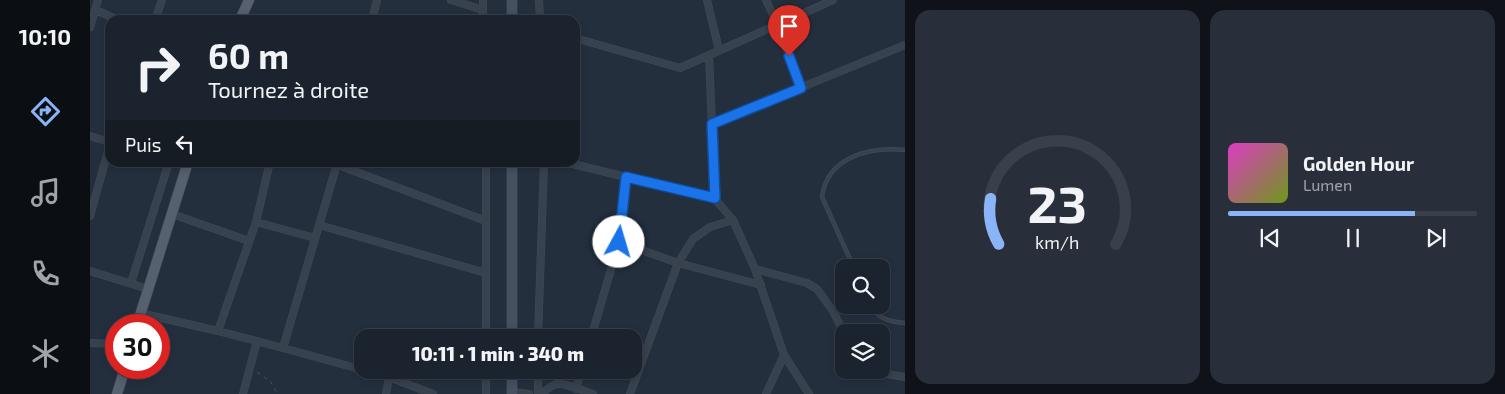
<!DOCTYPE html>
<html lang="fr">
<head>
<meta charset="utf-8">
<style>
	:root { --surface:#1b232e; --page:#282f3a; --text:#f1f3f6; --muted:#a0a4aa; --line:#39404a; --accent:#8ab4f8 }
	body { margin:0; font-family:"Exo 2",sans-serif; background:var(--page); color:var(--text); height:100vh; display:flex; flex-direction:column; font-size:19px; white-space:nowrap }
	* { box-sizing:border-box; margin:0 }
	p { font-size:16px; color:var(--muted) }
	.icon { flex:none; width:28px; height:28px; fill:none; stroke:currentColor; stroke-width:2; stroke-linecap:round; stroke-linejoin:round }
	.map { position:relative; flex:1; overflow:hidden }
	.drawer { display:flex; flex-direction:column; gap:10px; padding:10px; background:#0f1319; width:600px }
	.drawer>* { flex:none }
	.hud { position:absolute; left:15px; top:15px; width:475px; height:152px; border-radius:15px; box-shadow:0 2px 8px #0003,0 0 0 1px var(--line); background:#1b232e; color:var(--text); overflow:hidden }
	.controls { position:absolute; left:745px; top:259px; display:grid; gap:10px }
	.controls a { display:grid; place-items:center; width:55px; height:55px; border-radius:10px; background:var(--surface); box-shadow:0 2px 8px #0003,0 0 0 1px var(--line); font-size:25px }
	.speed { position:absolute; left:15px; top:314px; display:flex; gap:10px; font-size:25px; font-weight:700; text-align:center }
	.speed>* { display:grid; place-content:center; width:65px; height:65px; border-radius:50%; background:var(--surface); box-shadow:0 2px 8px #0003,0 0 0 1px var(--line); line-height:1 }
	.speed .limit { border:8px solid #d22; background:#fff; color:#111 }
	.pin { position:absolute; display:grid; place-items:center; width:42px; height:42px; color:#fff; margin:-51px -21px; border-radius:50% 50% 50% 0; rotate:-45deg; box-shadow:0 0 5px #0007 }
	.pin .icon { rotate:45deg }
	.me { position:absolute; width:55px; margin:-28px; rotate:6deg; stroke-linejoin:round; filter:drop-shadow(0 0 4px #0008) }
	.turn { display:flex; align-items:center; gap:18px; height:105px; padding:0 20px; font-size:22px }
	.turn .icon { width:65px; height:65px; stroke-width:2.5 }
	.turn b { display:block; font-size:35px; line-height:42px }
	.then { display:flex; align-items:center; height:48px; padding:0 20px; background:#0003; gap:10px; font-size:19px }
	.drawer .card { flex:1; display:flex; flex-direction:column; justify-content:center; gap:8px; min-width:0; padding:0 18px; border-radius:15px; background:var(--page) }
	.drawer .dial { align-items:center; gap:0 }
	.dial svg { height:130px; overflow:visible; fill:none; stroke:var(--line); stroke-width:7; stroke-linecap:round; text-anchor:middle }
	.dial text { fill:var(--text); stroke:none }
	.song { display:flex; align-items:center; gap:15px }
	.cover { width:60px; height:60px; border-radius:8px; background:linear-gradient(135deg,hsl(310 70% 55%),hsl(80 70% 35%)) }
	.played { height:5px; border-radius:2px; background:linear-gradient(90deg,var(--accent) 75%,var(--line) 75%) }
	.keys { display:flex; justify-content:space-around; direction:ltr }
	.drawer .tiles { flex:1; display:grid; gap:10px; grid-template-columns:repeat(2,1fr) }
	.trip { position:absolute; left:264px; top:329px; width:288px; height:50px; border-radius:15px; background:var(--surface); box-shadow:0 2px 8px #0003,0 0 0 1px var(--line); font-weight:800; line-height:50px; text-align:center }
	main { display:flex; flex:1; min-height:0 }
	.menu { display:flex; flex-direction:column; width:90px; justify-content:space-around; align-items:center; background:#0b0e12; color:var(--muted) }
	.menu .icon { width:35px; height:35px }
	.menu .selected { color:var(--accent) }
	.menu b { font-size:22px; color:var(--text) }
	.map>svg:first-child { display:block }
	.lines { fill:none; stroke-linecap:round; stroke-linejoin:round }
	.lane-casing { stroke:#414a57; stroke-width:4.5 }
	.street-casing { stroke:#414a57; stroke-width:8 }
	.secondary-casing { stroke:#414a57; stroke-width:11 }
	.primary-casing { stroke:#414a57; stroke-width:11 }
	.path { stroke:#3f5557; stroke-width:1; stroke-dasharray:4 4; stroke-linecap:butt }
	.lane { stroke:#38414e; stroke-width:3 }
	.street { stroke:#38414e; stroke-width:7 }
	.secondary { stroke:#465061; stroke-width:10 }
	.primary { stroke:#56606e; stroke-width:10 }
	.route-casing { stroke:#114b97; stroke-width:12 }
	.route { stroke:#1a73e8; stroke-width:9 }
</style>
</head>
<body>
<main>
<nav class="menu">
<b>10:10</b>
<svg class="icon selected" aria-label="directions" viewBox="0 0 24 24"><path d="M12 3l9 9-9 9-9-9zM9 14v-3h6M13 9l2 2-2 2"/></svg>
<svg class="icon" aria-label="music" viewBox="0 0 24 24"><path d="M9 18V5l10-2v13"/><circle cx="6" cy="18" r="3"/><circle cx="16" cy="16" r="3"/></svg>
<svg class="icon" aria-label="phone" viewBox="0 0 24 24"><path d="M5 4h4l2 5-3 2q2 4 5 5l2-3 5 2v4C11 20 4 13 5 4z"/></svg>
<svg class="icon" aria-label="climate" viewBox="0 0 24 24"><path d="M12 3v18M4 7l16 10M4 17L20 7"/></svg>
</nav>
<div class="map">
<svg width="815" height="394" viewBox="0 0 815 394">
	<rect width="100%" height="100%" fill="#242f3e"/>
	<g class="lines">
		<defs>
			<path id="lane" d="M 764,268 L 732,197 C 737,157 780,146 815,150
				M 781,305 C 787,319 801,322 815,323"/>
			<path id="street" d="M 361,0 L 393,10
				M 449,0 L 450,20
				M 617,0 L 629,50
				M 676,0 L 688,25 L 711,88
				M 6,10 L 28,20
				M 65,20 L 72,0
				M 282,20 L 287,0
				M 393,20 L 393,0
				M 0,27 L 8,0
				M 485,38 L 590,68 L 743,0
				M 619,55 L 625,199
				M 622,124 L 815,45
				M 0,136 L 20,142
				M 396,162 L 396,338
				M 475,162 L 625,199 L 643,220 L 665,269 L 694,355 L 719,394
				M 243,163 L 396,221
				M 82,214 L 159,241
				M 0,216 L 20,144
				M 166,222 L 225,238
				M 229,225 L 396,273
				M 529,242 L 588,263 L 671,285
				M 665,269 L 717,283 L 727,289 L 743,311 L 754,333
				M 0,271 L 58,289
				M 41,283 L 79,162
				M 50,313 L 128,331 L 193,348 L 299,377 L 343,394
				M 128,331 L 166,222 L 180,162
				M 448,338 L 454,162
				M 501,338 L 529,242 L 536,177
				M 0,343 L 26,344
				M 193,348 L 247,164
				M 791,369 L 797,374 L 815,377
				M 396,370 L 396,394
				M 486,389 L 491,370
				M 422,392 L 439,394
				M 153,394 L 167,341
				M 296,394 L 299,377
				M 448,394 L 448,370
				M 450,394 C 456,392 458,387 464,385 C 472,381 494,391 503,394
				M 540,394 L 588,263 L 603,239 L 620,227 L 643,220
				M 676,394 L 694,355"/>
			<path id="secondary" d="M 422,0 L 422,20
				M 422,338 L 422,162
				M 422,394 L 422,370"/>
			<path id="primary" d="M 150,20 L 159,0
				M 47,325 L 98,162
				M 27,394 L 35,368"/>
		</defs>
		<use href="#lane" class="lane-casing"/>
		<use href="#street" class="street-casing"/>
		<use href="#secondary" class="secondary-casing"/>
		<use href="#primary" class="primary-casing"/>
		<path class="path" d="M 167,372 L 180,381 L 188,394"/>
		<use href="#lane" class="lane"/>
		<use href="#street" class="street"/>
		<use href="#secondary" class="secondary"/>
		<use href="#primary" class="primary"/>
	</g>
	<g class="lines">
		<defs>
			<path id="route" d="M 529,242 L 536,177 L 625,198 L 622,124 L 711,88 L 699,56"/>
		</defs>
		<use href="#route" class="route-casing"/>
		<use href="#route" class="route"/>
	</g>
</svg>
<div class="controls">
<a><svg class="icon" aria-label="search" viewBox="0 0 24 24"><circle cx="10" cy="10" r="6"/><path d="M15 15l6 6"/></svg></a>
<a><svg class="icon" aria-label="layers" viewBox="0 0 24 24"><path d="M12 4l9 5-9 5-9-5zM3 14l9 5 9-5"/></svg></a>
</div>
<div class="speed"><div class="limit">30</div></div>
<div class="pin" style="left:699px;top:56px;background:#d93025"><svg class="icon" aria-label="arrive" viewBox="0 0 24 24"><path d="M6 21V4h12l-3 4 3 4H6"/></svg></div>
<svg class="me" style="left:529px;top:242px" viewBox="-20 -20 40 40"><circle r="19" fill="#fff"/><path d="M0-13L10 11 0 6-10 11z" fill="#1a73e8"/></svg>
<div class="trip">10:11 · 1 min · 340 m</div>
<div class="hud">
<div class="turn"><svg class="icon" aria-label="right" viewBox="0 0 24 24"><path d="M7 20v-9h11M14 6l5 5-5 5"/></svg><div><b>60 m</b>Tournez à droite</div></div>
<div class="then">Puis<svg class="icon" aria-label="left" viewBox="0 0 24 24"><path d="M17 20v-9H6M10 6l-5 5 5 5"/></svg></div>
</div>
</div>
<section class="drawer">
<div class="tiles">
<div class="card dial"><svg viewBox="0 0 100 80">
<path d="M14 69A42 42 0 1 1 86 69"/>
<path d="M14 69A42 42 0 0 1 9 41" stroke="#8ab4f8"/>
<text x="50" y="56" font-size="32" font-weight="700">23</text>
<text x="50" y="72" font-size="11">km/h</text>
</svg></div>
<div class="card">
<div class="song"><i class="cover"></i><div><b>Golden Hour</b><p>Lumen</p></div></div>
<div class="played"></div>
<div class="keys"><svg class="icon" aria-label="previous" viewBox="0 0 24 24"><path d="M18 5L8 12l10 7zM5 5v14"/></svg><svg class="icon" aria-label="pause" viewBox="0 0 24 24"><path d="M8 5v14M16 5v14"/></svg><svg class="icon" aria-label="next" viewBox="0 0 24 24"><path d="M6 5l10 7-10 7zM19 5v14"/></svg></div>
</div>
</div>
</section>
</main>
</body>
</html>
